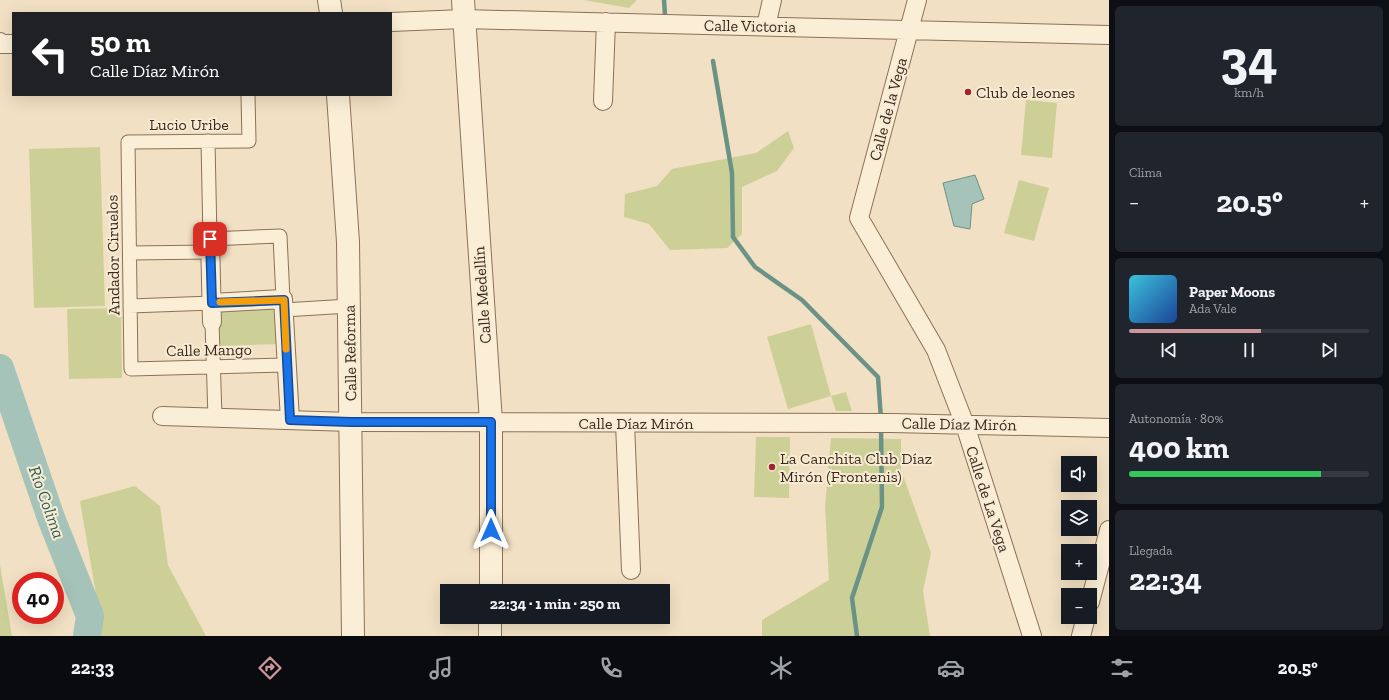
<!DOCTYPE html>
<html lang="es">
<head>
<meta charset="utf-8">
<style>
	:root { --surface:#171b24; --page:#20242c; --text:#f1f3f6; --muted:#9ea1a6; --line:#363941; --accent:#cc969b }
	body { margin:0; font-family:"Zilla Slab",serif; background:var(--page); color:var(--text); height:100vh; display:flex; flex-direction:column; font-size:15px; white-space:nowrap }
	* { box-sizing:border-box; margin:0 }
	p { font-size:13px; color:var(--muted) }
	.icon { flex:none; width:22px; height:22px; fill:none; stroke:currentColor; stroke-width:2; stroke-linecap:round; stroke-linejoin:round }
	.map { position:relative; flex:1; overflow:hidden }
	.drawer { display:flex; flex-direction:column; gap:6px; padding:6px; background:#0d0f14; width:280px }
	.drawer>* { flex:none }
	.hud { position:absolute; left:12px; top:12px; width:380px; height:84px; border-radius:0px; box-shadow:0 4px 16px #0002; background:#202124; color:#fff; overflow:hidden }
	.buttons { position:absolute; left:1061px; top:456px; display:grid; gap:8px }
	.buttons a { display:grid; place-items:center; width:36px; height:36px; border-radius:0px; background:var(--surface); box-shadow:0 4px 16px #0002; font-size:20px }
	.speed { position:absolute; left:12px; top:572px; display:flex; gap:8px; font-size:20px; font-weight:700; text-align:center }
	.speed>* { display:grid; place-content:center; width:52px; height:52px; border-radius:50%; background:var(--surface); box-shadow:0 4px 16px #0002; line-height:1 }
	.speed .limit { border:6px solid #d22; background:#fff; color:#111 }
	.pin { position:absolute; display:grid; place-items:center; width:34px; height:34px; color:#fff; margin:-17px; border-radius:8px; box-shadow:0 2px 6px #0006 }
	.me { position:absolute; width:44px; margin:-22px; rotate:0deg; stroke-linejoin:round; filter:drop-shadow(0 0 3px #0008) }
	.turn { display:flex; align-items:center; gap:14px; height:84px; padding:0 12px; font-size:18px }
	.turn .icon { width:52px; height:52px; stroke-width:2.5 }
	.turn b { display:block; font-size:28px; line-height:34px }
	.big { font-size:30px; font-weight:800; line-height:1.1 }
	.drawer .card { flex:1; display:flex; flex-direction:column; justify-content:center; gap:6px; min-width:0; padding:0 14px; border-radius:6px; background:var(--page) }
	.drawer .dial { align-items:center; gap:0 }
	.dial b { font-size:52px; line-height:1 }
	.song { display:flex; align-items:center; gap:12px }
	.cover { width:48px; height:48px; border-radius:6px; background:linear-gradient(135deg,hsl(190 70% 55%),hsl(220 70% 35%)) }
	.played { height:4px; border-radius:2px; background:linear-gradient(90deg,var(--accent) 55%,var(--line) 55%) }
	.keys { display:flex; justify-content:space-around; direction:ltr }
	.heat { display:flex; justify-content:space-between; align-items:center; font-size:22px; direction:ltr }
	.charge { height:6px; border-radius:3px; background:linear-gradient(90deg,#34c759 80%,var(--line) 0) }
	.trip { position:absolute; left:440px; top:584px; width:230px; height:40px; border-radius:0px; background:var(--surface); box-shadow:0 4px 16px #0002; font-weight:800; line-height:40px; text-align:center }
	.menu { display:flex; height:64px; justify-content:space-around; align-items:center; background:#090b0e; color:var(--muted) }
	.menu .icon { width:28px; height:28px }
	.menu .active { color:var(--accent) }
	.menu b { font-size:18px; color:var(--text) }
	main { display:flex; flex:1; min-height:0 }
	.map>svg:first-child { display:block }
	.green { fill:#cdd096 }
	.water { fill:#a5c3b9; stroke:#6b9286 }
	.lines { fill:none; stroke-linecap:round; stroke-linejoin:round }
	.stream { stroke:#6b9286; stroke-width:4.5 }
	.river { stroke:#a5c3b9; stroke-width:28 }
	.pedestrian-casing { stroke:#8c7158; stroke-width:15 }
	.minor-casing { stroke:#8c7158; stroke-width:20 }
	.tertiary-casing { stroke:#8c7158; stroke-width:24 }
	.pedestrian { stroke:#fbeed7; stroke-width:13 }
	.minor { stroke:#fbeed7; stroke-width:18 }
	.tertiary { stroke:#fbeed7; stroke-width:22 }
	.route-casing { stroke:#114b97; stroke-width:10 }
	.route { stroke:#1a73e8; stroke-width:7 }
	.slow { stroke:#f59e0b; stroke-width:7 }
	.poi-dot { fill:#9f242c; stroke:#f8ebd3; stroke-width:1.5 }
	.labels { text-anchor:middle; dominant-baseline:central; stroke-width:4; stroke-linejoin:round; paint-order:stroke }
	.street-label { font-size:16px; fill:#3b2a1d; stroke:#f8ebd3 }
	.poi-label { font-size:16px; fill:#3b2a1d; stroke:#f8ebd3; text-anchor:start }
	.water-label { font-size:17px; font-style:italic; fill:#2c5c56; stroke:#f8ebd3 }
</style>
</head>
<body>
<main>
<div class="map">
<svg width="1109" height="636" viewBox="0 0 1109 636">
	<rect width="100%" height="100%" fill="#f1e0c3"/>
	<path class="green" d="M 584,0 L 637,0 L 629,8 Z
		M 1026,100 L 1057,103 L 1052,158 L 1021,155 Z
		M 788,131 L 794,148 L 777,171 L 742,187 L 742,234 L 727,248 L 670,250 L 649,224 L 624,217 L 625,194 L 657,186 L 672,169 L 756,153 Z
		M 100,147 L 105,306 L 34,308 L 29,149 Z
		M 1019,180 L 1049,188 L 1034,241 L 1004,233 Z
		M 279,305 L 281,344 L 217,346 L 216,307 Z
		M 121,308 L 122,378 L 69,379 L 67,309 Z
		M 811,324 L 831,396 L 846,392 L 852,411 L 836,411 L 831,396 L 788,409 L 767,337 Z
		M 756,437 L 790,437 L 789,498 L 754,497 Z
		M 831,438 L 901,439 L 901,470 L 931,553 L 923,591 L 930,636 L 762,636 L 762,620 L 829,580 L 825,506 Z
		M 135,486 L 160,506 L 168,565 L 206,636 L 101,636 L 97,600 L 80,501 Z
		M 0,565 L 12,636 L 0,636 Z"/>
	<path class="water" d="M 975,175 L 984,199 L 972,204 L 970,229 L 954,226 L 943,183 Z"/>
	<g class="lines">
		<path class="stream" d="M 664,0 L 665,15
			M 713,61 L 732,173 L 733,237 L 755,267 L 802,300 L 878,377 L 881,419
			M 857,636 L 852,598 L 882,507 L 881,426"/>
		<path class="river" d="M 0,368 L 51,518 L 90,616 L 87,636"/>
		<defs>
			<path id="pedestrian" d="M 248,95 L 249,141 L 128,142 L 131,369 L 287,365
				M 208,141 L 210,239 L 280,236 L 283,299
				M 130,253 L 211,252
				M 130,306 L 212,303
				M 284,310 L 349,306
				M 212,322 L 215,418"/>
			<path id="minor" d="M 917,0 L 859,218 L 936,350 L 965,425 L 1032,636
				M 391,22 L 463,19 L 1109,35
				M 766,26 L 772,0
				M 0,42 L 1,44 L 13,44
				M 603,101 L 606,22
				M 210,239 L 212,322
				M 212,303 L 283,299 L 290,420
				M 162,416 L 351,422 L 892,423 L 1109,428
				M 625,423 L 631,570
				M 1090,602 L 1109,530
				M 1081,636 L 1086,617"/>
			<path id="tertiary" d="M 329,0 L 331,13
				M 463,0 L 491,422 L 491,591
				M 338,95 L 348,242 L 353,636
				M 490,636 L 490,617"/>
		</defs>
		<use href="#pedestrian" class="pedestrian-casing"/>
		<use href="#minor" class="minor-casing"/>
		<use href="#tertiary" class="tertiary-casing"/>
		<use href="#pedestrian" class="pedestrian"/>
		<use href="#minor" class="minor"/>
		<use href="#tertiary" class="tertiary"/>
	</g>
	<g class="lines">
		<defs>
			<path id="route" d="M 210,239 L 212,303 L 284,300 L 290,420 L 351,422 L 491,422 L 491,530"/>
		</defs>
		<use href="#route" class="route-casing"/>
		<use href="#route" class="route"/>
		<path class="slow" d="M 220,302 L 284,300 L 286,349"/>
	</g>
	<g class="poi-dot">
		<circle cx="968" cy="92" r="4"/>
		<circle cx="772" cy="467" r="4"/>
	</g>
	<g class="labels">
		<g class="street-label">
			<text transform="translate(750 26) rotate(1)">Calle Victoria</text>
			<text transform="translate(888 109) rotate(-75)">Calle de la Vega</text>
			<text x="189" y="124">Lucio Uribe</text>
			<text transform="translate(113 255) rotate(-91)">Andador Ciruelos</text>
			<text transform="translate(482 295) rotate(-94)">Calle Medellín</text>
			<text transform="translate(209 350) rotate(-1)">Calle Mango</text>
			<text transform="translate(350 353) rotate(-91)">Calle Reforma</text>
			<text x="636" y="423">Calle Díaz Mirón</text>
			<text transform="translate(959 424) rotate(1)">Calle Díaz Mirón</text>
			<text transform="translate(988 499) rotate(72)">Calle de La Vega</text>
		</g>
		<g class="poi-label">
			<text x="976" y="92">Club de leones</text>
			<text x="780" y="458">La Canchita Club Díaz<tspan x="780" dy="18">Mirón (Frontenis)</tspan></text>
		</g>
		<g class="water-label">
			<text transform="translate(47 502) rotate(70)">Río Colima</text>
		</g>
	</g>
</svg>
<div class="buttons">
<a><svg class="icon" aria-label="sound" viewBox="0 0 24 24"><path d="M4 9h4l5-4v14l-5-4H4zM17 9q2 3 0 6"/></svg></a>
<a><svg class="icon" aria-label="layers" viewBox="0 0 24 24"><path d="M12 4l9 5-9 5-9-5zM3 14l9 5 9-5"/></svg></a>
<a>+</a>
<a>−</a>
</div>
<div class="speed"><div class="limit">40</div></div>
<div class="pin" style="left:210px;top:239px;background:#d93025"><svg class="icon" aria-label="arrive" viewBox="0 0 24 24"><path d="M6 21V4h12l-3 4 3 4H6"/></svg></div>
<svg class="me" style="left:491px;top:530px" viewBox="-20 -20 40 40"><path d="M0-17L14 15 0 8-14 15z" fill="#1a73e8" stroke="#fff" stroke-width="4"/></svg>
<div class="trip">22:34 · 1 min · 250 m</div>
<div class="hud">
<div class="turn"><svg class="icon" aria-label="left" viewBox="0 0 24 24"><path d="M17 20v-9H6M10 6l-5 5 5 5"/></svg><div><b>50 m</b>Calle Díaz Mirón</div></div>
</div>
</div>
<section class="drawer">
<div class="card dial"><b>34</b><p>km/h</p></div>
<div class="card"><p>Clima</p>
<div class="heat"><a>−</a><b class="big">20.5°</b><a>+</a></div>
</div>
<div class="card">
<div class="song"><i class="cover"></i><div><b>Paper Moons</b><p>Ada Vale</p></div></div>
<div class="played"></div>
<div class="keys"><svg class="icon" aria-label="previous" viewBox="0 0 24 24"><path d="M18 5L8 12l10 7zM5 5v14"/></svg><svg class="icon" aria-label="pause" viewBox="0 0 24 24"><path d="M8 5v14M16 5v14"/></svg><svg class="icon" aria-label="next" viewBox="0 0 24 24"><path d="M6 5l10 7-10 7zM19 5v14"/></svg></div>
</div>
<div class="card"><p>Autonomía · 80%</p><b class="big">400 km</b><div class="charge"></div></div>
<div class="card"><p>Llegada</p><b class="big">22:34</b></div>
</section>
</main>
<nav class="menu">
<b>22:33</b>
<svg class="icon active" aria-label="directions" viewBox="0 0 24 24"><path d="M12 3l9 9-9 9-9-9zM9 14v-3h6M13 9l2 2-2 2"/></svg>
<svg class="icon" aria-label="music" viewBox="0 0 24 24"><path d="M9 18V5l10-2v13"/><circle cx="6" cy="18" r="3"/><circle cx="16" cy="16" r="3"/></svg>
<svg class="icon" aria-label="phone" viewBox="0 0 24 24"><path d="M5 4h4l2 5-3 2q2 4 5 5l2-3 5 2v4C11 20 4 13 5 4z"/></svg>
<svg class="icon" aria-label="climate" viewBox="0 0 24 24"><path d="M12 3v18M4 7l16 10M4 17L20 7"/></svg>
<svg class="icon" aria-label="car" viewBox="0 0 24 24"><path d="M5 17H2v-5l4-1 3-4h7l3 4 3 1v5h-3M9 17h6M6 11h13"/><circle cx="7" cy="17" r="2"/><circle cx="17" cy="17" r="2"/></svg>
<svg class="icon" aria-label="filters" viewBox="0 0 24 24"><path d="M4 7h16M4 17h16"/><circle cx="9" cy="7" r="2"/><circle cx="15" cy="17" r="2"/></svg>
<b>20.5°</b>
</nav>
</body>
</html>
